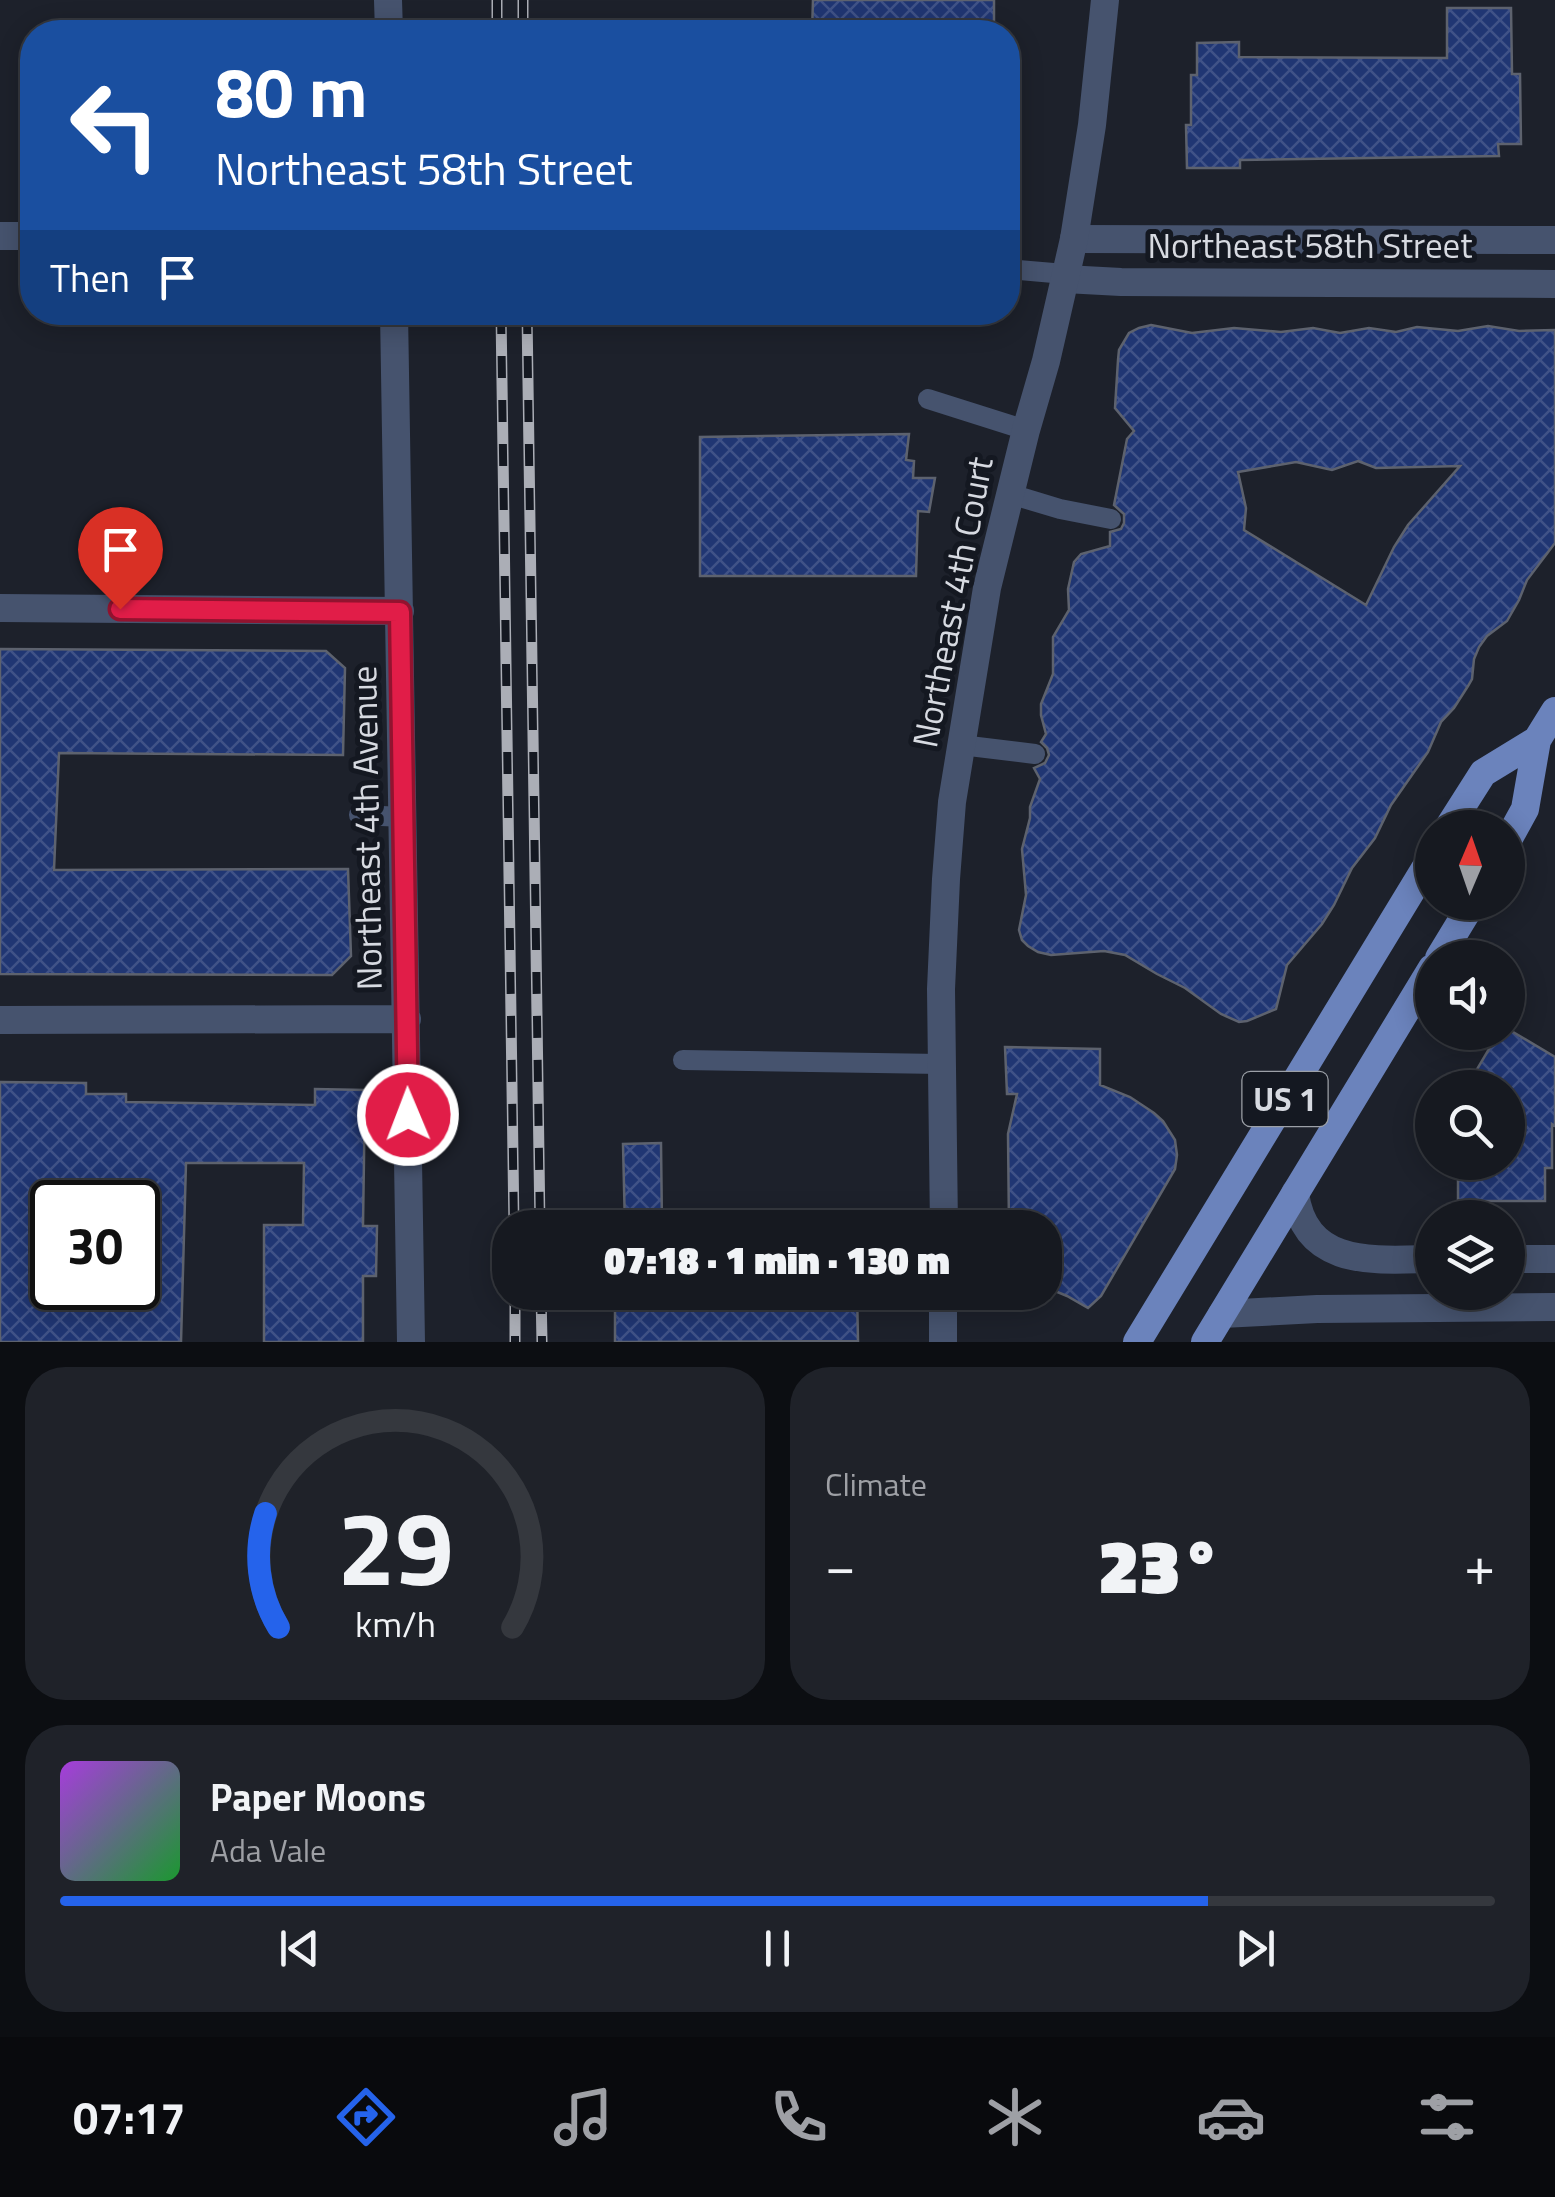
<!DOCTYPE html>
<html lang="en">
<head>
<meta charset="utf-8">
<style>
	:root { --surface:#161920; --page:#1f2229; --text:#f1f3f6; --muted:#9ea0a5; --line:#35383e; --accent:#2563eb }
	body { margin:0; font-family:"Titillium Web",sans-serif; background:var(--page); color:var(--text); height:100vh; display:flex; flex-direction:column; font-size:38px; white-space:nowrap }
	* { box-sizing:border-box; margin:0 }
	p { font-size:32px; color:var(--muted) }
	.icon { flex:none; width:55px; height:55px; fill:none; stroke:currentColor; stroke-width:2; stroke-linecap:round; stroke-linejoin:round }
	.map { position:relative; height:1342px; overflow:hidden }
	.drawer { display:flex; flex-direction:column; gap:25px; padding:25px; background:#0c0e12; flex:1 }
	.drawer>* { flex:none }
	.top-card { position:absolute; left:20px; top:20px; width:1000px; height:305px; border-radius:40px; box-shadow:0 5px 25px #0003,0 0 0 2px var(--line); background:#1a4fa0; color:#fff; overflow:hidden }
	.needle { width:65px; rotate:2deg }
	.controls { position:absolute; left:1415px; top:810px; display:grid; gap:20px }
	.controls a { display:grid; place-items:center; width:110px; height:110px; border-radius:50%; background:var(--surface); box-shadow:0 5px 25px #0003,0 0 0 2px var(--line); font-size:50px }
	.speed { position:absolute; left:30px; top:1180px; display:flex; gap:20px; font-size:50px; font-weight:700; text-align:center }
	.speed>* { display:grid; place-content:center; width:130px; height:130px; border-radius:50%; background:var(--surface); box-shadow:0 5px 25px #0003,0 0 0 2px var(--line); line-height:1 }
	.speed .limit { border:5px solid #111; border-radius:15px; background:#fff; color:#111 }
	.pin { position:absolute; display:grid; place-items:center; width:85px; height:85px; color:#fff; margin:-102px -42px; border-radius:50% 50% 50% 0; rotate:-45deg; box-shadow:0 0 10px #0007 }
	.pin .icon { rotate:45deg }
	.me { position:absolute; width:110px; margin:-55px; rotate:359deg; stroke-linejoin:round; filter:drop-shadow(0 0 8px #0008) }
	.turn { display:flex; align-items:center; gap:35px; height:210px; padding:0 30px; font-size:45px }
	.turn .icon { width:130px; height:130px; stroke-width:2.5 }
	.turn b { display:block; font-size:70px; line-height:85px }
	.then { display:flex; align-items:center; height:95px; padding:0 30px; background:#0003; gap:20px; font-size:38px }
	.big { font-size:75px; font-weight:800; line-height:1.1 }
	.drawer .card { flex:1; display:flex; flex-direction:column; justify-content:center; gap:15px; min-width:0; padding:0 35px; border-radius:40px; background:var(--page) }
	.drawer .dial { align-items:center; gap:0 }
	.dial svg { height:260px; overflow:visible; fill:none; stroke:var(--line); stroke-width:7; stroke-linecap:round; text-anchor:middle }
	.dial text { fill:var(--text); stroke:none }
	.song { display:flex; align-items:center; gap:30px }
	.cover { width:120px; height:120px; border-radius:15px; background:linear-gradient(135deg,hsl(280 70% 55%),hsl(130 70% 35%)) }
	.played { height:10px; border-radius:5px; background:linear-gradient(90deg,var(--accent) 80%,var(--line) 80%) }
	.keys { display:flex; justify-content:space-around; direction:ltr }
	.heat { display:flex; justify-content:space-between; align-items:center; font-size:55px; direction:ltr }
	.drawer .tiles { flex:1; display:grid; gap:25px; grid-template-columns:1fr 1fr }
	.card:last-child { grid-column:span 2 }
	.trip { position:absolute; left:492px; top:1210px; width:570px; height:100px; border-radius:40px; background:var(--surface); box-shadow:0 5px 25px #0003,0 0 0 2px var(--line); font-weight:800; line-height:100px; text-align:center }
	.dock { display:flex; height:160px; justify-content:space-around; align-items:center; background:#090a0d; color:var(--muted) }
	.dock .icon { width:70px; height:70px }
	.dock .current { color:var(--accent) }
	.dock b { font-size:45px; color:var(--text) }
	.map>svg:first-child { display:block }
	.building { fill:url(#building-cross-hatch); stroke:#5d626e; stroke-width:2.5; fill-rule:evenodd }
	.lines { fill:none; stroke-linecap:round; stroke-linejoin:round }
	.service { stroke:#46536e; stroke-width:20 }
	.minor { stroke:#46536e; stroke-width:28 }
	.tertiary { stroke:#46536e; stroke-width:28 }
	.primary { stroke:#6b83bc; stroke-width:28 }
	.rail-casing { stroke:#abaeb6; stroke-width:11 }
	.rail { stroke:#141821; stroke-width:8; stroke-dasharray:22; stroke-linecap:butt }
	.route-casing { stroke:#92132f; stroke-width:25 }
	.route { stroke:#e11d48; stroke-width:18 }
	.labels { text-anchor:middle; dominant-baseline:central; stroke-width:10; stroke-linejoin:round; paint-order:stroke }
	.shield { fill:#141821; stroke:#9ca0a7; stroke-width:2.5 }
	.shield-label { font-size:32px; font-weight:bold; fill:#d7dae1 }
	.street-label { font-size:35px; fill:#d7dae1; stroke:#141821 }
</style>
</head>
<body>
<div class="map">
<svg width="1555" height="1342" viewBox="0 0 1555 1342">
	<defs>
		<pattern id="building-cross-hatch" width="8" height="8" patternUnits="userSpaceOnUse" patternTransform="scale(2.5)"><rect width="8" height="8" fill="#203673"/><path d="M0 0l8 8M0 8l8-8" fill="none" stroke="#405287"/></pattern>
	</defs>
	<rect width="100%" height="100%" fill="#1d212b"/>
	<path class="building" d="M 813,0 L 994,0 L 994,32 L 812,32 Z
		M 1447,8 L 1511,8 L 1512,74 L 1520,74 L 1521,144 L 1498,144 L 1499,156 L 1240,160 L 1240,168 L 1187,168 L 1186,125 L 1191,125 L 1191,75 L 1197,75 L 1197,43 L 1239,42 L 1239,57 L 1447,58 Z
		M 1151,325 L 1192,333 L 1234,328 L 1281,332 L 1313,328 L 1340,333 L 1369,328 L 1396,332 L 1417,327 L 1458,331 L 1488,326 L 1519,331 L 1555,330 L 1555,543 L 1527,580 L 1519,600 L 1507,621 L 1487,636 L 1479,647 L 1474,659 L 1472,679 L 1468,686 L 1454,708 L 1441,722 L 1428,752 L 1391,805 L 1375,838 L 1352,868 L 1334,905 L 1322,924 L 1287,965 L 1276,1009 L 1247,1021 L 1239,1022 L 1221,1014 L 1185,988 L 1157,974 L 1125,955 L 1104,951 L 1051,955 L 1038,952 L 1028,946 L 1022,940 L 1019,930 L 1026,895 L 1022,849 L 1030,818 L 1030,807 L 1040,779 L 1034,768 L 1045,763 L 1049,755 L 1047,748 L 1041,742 L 1046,734 L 1041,715 L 1041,704 L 1053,674 L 1053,637 L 1069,610 L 1068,589 L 1074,562 L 1081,554 L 1110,546 L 1110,532 L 1121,529 L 1124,523 L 1124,514 L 1114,505 L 1127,439 L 1134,431 L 1115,408 L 1118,360 L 1119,350 L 1129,333 L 1139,328 ZM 1358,461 L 1376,468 L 1460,466 L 1408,525 L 1394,547 L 1366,605 L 1244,530 L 1246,508 L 1238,472 L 1296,462 L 1332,470 Z
		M 909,434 L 906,460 L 914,461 L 913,478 L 935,478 L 929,512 L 918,511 L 916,576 L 700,576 L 700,437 Z
		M 0,649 L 326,651 L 345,668 L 343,755 L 59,753 L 54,870 L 348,869 L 351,956 L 332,975 L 0,974 Z
		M 1508,1029 L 1555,1057 L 1555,1126 L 1552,1124 L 1552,1168 L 1545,1168 L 1545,1201 L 1458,1201 L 1458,1162 L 1508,1162 L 1508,1088 L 1492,1088 L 1473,1076 L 1499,1032 L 1508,1032 Z
		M 1005,1047 L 1100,1049 L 1100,1085 L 1130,1097 L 1154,1113 L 1163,1121 L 1175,1140 L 1177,1155 L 1175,1169 L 1101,1296 L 1088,1308 L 1067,1296 L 1045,1287 L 1045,1228 L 1009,1228 L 1008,1134 L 1017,1094 L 1007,1094 Z
		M 0,1082 L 86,1083 L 86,1094 L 126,1094 L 126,1102 L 315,1105 L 315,1089 L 365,1090 L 363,1226 L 377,1226 L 376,1276 L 363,1276 L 363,1342 L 264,1342 L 264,1225 L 303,1225 L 304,1163 L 186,1163 L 181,1342 L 0,1342 ZM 52,1202 L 138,1202 L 138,1288 L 52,1288 Z
		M 661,1143 L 662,1228 L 625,1228 L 623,1144 Z
		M 615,1292 L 857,1292 L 858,1341 L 615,1342 Z"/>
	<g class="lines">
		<path class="service" d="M 1008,269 L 1065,274
			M 928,399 L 1026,430
			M 1010,494 L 1060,509 L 1111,519
			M 961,745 L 1035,754
			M 359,815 L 404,817
			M 683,1060 L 941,1064"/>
		<path class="minor" d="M 388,0 L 389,32
			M 0,236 L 32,236
			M 1074,239 L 1555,240
			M 1065,279 L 1121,282 L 1555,284
			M 394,312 L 411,1342
			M 0,608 L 400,611
			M 0,1020 L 407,1019
			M 1295,1193 C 1305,1268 1375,1260 1432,1259
			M 1508,1259 L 1555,1259
			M 1222,1314 L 1317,1309 L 1555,1307"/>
		<path class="tertiary" d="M 944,1228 L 941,989 L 946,879 L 952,802 L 987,588 L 1026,430 L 1046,361 L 1074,239 L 1092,125 L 1105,0
			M 943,1342 L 943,1292"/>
		<path class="primary" d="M 1448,828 L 1483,773 L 1537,740
			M 1508,840 L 1525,809 L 1537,740 L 1555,711
			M 1439,958 L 1473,902
			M 1137,1342 L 1432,857
			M 1205,1342 L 1432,968"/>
		<defs>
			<path id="rail" d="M 497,0 L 497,32
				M 523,0 L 523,32
				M 501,312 L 514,1228
				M 527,312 L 540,1228
				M 515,1292 L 515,1342
				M 541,1292 L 542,1342"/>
		</defs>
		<use href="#rail" class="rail-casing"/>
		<use href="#rail" class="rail"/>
	</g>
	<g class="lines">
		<defs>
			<path id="route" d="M 120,609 L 400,612 L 408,1115"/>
		</defs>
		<use href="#route" class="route-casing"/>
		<use href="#route" class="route"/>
	</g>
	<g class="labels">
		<rect class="shield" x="1242.5" y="1072" width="85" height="54" rx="8"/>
		<g class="shield-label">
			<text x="1285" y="1099">US 1</text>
		</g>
		<g class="street-label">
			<text x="1310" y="245">Northeast 58th Street</text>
			<text transform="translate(952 602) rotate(-79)">Northeast 4th Court</text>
			<text transform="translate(366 828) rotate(-91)">Northeast 4th Avenue</text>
		</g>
	</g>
</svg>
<div class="controls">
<a><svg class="needle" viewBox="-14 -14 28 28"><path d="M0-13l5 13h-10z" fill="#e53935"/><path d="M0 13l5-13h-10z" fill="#9ea0a5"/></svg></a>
<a><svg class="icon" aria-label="sound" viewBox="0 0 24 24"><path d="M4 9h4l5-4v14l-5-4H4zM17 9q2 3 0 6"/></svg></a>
<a><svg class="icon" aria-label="search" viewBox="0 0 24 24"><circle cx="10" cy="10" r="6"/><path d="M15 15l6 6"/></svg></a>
<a><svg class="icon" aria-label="layers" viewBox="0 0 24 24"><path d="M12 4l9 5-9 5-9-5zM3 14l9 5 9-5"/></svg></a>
</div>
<div class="speed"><div class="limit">30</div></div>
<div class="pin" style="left:120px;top:609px;background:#d93025"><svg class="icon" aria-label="arrive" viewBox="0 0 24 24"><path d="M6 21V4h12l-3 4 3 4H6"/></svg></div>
<svg class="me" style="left:408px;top:1115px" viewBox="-20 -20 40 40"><circle r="17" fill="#e11d48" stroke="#fff" stroke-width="3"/><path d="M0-11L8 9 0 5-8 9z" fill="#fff"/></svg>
<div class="trip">07:18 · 1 min · 130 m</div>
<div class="top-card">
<div class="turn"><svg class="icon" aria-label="left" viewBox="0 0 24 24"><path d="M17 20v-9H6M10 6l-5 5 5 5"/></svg><div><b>80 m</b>Northeast 58th Street</div></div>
<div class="then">Then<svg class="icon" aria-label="arrive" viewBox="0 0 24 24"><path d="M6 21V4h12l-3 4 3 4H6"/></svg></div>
</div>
</div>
<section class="drawer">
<div class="tiles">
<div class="card dial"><svg viewBox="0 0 100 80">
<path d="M14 69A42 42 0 1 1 86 69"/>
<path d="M14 69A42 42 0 0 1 10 34" stroke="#2563eb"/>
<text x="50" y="56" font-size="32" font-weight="700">29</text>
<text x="50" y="72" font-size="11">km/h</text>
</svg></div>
<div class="card"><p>Climate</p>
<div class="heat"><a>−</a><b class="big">23°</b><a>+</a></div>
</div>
<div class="card">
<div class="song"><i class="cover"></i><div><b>Paper Moons</b><p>Ada Vale</p></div></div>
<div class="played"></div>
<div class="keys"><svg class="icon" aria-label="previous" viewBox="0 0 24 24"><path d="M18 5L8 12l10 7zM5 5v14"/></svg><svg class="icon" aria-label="pause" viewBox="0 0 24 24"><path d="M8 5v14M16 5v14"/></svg><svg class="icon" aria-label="next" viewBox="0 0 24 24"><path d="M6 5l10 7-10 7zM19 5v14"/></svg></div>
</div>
</div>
</section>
<nav class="dock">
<b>07:17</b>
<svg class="icon current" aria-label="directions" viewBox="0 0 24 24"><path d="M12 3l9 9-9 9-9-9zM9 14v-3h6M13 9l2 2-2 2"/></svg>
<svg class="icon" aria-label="music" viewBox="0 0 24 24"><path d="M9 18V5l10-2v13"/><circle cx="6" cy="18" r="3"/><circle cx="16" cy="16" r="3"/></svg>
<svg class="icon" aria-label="phone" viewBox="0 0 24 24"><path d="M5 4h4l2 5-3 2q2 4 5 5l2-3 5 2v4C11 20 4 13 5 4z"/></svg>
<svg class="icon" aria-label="climate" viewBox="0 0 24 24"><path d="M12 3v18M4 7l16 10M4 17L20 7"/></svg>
<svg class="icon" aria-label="car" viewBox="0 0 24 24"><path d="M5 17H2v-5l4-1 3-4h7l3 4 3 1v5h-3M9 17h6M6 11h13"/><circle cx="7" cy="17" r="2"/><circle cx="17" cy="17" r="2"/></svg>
<svg class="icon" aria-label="filters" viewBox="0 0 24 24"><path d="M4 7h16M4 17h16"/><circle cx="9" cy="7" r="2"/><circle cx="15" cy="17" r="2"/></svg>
</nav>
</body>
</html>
